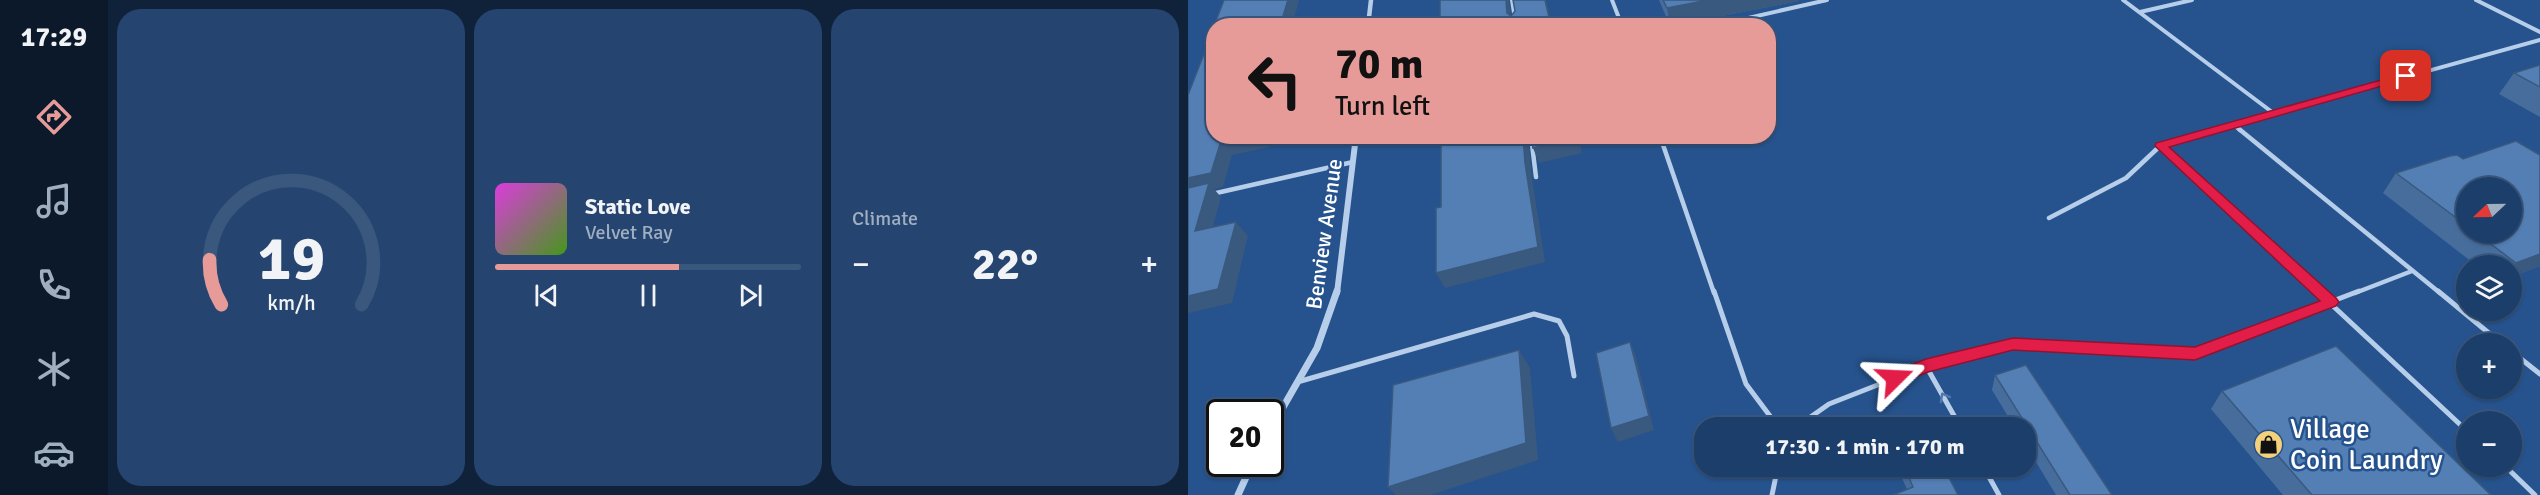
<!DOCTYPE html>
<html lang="en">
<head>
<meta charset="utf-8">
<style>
	:root { --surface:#1c3e6a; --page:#254570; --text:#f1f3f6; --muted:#a0aec1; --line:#3a577e; --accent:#e69b98 }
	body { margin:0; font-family:Signika,sans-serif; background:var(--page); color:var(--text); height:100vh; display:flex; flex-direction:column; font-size:22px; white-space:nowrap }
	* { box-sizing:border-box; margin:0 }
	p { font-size:20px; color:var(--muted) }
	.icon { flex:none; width:33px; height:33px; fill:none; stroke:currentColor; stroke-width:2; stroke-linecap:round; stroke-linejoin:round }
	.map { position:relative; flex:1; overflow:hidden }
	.drawer { display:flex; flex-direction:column; gap:9px; padding:9px; background:#0f223a; width:1080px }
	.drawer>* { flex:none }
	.guide { position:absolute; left:18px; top:18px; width:570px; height:126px; border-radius:24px; box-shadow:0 2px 4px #0004,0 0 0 2px var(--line); background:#e69b98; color:#111; overflow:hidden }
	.needle { width:39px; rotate:248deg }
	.tools { position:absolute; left:1268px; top:177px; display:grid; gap:12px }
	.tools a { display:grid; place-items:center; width:66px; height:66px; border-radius:50%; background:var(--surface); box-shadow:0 2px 4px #0004,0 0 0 2px var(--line); font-size:30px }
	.speed { position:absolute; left:18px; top:399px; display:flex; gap:12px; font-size:30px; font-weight:700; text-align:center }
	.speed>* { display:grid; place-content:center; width:78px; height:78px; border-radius:50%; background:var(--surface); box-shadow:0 2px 4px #0004,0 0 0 2px var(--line); line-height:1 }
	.speed .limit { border:3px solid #111; border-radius:9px; background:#fff; color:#111 }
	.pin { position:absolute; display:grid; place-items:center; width:51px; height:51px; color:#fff; margin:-26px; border-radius:12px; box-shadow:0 3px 9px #0006 }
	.me { position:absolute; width:66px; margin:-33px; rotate:69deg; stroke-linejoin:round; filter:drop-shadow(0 0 4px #0008) }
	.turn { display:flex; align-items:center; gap:21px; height:126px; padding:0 30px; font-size:27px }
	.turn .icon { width:78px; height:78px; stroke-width:2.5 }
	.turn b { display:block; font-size:42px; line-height:51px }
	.big { font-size:45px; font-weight:700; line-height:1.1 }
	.drawer .card { flex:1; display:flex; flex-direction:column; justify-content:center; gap:9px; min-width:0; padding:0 21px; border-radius:24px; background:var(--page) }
	.drawer .dial { align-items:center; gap:0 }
	.dial svg { height:156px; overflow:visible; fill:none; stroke:var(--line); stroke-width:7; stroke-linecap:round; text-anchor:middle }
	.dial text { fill:var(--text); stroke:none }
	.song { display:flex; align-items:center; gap:18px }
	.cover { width:72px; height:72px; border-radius:9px; background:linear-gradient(135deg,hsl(300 70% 55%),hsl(100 70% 35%)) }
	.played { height:6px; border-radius:3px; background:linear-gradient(90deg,var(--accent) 60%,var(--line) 60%) }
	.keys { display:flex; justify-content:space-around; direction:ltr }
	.heat { display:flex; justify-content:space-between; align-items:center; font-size:33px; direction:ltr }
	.drawer .tiles { flex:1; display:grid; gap:9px; grid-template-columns:repeat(3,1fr) }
	.trip { position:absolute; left:506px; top:417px; width:342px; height:60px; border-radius:24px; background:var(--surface); box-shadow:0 2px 4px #0004,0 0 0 2px var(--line); font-weight:700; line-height:60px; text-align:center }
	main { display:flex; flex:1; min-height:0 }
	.dock { display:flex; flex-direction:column; width:108px; justify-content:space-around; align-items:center; background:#0b192a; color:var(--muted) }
	.dock .icon { width:42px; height:42px }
	.dock .selected { color:var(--accent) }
	.dock b { font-size:27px; color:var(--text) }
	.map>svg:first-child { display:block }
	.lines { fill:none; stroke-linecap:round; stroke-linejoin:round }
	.lane-far2 { stroke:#b6ceea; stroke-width:4 }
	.lane-far1 { stroke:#b6ceea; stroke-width:4.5 }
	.lane { stroke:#b6ceea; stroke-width:5 }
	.street-far2 { stroke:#b6ceea; stroke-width:4.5 }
	.street-far1 { stroke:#b6ceea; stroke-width:6 }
	.street { stroke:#b6ceea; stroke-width:7 }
	.wall { fill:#476d9c; fill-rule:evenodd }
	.shaded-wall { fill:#3a597f }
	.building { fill:#537fb5; stroke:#3a597f; stroke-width:1.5 }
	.oneway { stroke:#5178a9 }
	.route { fill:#e11d48; stroke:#92132f; stroke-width:1.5 }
	.labels { text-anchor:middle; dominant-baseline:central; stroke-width:5; stroke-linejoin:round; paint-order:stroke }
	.street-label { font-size:22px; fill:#fff; stroke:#26538d }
	.near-poi-label { font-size:27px; fill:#fff; stroke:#26538d; text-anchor:start }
</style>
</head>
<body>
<main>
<nav class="dock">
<b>17:29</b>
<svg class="icon selected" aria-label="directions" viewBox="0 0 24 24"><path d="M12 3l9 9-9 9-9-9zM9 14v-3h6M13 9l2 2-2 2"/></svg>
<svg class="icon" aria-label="music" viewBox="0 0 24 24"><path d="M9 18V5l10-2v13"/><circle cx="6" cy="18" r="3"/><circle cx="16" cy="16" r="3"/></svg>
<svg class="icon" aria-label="phone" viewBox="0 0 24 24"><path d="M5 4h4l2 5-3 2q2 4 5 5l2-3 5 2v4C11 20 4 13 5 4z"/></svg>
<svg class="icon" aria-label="climate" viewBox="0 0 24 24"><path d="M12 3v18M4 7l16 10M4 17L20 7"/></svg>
<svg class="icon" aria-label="car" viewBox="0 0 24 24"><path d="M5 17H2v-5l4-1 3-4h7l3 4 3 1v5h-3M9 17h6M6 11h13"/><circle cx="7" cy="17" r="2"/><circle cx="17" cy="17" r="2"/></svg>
</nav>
<section class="drawer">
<div class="tiles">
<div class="card dial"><svg viewBox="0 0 100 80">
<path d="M14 69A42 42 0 1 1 86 69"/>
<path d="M14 69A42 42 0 0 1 8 46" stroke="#e69b98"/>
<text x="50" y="56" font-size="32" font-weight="700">19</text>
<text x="50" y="72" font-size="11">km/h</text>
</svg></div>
<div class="card">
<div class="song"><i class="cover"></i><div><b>Static Love</b><p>Velvet Ray</p></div></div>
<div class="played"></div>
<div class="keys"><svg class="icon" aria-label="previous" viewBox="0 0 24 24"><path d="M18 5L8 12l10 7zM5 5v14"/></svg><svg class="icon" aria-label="pause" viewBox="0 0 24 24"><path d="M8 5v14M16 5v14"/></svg><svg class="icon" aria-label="next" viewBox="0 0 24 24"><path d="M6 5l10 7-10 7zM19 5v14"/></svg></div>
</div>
<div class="card"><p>Climate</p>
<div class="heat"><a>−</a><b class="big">22°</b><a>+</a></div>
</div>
</div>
</section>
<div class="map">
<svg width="1352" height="495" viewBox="0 0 1352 495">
	<rect width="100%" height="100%" fill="#26538d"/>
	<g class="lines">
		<path class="lane-far2" d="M 324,0 L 328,26
			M 424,0 L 434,26
			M 935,0 L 1084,112
			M 1288,0 L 1352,32
			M 952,12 L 1004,0
			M 525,26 L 639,0
			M 1045,124 L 1053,131
			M 1023,131 L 1352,40"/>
		<path class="lane-far1" d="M 1051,129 L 1252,293
			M 343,136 L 348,177
			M 472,136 L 526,293
			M 972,146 L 1130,293
			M 24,194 L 165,162
			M 861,218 L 938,178 L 972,146 L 1028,129
			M 1167,293 L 1224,271"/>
		<path class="lane" d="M 526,291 L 558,384 L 591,428
			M 1129,291 L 1278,430
			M 1250,291 L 1314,344
			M 1323,351 L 1352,374
			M 738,366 L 773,428
			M 113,381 L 346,314 L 371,321 L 379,336 L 386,376
			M 607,428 L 641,404 L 738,366 L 825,344 L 1007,354 L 1171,291
			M 795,466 L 811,495
			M 1317,466 L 1347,495
			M 584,495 L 590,466"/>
		<path class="street-far2" d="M 180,26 L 183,0"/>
		<path class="street-far1" d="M 149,293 L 168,136"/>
		<path class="street" d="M 82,430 L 129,348 L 149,291
			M 50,495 L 64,464"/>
	</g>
	<path class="wall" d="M 471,0 L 611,0 L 611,1 L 482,26 Z
		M 1352,65 L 1352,117 L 1311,94 L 1326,73 Z
		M 1275,159 L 1352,266 L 1323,277 L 1323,266 L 1289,266 L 1195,193 L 1208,173 ZM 1278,188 L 1323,232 L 1278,232 Z
		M 807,375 L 924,495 L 868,495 L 837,444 L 837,428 L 827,428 L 804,390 Z
		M 1034,391 L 1303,495 L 1095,495 L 1023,409 Z
		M 708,466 L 755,466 L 770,495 L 719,489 Z"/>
	<path class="shaded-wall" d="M 100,0 L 111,0 L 104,26 L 92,26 Z
		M 318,0 L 321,0 L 324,26 L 319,13 Z
		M 357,0 L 358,0 L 364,26 L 363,26 Z
		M 520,0 L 611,0 L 611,1 L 482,26 L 479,8 Z
		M 54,136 L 84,136 L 81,147 L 44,155 L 35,187 L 26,189 L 33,197 L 20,245 L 7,231 L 0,195 L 0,178 L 33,141 Z
		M 335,136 L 340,136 L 344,178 L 357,262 L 257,288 L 248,273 L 337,163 Z
		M 389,136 L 390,136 L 394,153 L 351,163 L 345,148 Z
		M 48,222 L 60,236 L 44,303 L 0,313 L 0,296 Z
		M 1352,254 L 1352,266 L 1323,277 L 1323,268 L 1328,263 Z
		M 442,342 L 448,357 L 466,430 L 430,442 L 423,428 Z
		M 331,350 L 342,368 L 350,460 L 242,495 L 208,495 L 200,487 Z"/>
	<path class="building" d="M 36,0 L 100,0 L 92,26 L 26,26 Z
		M 252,0 L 318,0 L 319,13 L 323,16 L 327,11 L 325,0 L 357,0 L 363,26 L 252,26 Z
		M 475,0 L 520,0 L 479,8 Z
		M 26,28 L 26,136 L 54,136 L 33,141 L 23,173 L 0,178 L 0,95 Z
		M 1352,65 L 1352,87 L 1326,73 Z
		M 253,136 L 335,136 L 337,163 L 350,247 L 248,273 L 248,208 L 253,207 Z
		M 343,136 L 389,136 L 389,138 L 345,148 Z
		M 1328,141 L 1352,155 L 1352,254 L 1328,263 L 1287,232 L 1323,232 L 1323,188 L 1278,188 L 1278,225 L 1208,173 L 1262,156 L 1269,155 L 1275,159 Z
		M 21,183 L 7,231 L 48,222 L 30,289 L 0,296 L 0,188 Z
		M 442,342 L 461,416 L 423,428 L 408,353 Z
		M 1148,346 L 1303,495 L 1124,495 L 1034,391 Z
		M 331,350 L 338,443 L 200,487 L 205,385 Z
		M 838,365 L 924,495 L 882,495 L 807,375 Z
		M 716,466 L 755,466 L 770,495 L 705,495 L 725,487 Z"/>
	<defs><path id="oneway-chevron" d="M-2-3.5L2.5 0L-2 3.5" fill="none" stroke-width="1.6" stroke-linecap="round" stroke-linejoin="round" transform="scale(1.5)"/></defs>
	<use class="oneway" href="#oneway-chevron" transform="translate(756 397) rotate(-119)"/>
	<path class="route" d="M 1218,73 L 1222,74 L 1222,78 L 981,147 L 1148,298 L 1151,302 L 1148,306 L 1007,360 L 825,350 L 740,372 L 707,385 L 701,383 L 699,378 L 701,373 L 738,359 L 825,338 L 1007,347 L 1132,301 L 967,146 L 968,143 Z"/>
	<defs>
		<symbol id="shop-disc" viewBox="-11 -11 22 22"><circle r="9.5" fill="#f3d17b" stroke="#26538d"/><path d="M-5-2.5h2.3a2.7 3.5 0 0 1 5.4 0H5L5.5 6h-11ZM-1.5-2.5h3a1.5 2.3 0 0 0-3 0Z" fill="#111"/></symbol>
	</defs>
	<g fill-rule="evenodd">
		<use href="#shop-disc" x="1064" y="428" width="33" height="33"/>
	</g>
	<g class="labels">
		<g class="street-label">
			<text transform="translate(136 234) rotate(-82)">Benview Avenue</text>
		</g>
		<g class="near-poi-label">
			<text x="1102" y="429">Village<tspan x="1102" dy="31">Coin Laundry</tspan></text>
		</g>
	</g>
</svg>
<div class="tools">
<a><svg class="needle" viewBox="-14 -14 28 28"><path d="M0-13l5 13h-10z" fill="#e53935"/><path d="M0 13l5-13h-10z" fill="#a0aec1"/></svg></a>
<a><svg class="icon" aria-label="layers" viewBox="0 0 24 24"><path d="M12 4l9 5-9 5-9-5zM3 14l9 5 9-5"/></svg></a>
<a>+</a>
<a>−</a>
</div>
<div class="speed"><div class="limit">20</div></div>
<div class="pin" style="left:1218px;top:76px;background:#d93025"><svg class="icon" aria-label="arrive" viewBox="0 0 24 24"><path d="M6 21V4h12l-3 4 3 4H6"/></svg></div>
<svg class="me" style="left:707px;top:378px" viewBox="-20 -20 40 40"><path d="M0-17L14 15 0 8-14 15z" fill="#e11d48" stroke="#fff" stroke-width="4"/></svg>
<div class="trip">17:30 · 1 min · 170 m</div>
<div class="guide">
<div class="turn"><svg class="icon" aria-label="left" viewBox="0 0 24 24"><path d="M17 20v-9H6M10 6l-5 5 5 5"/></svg><div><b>70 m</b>Turn left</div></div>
</div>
</div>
</main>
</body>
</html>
